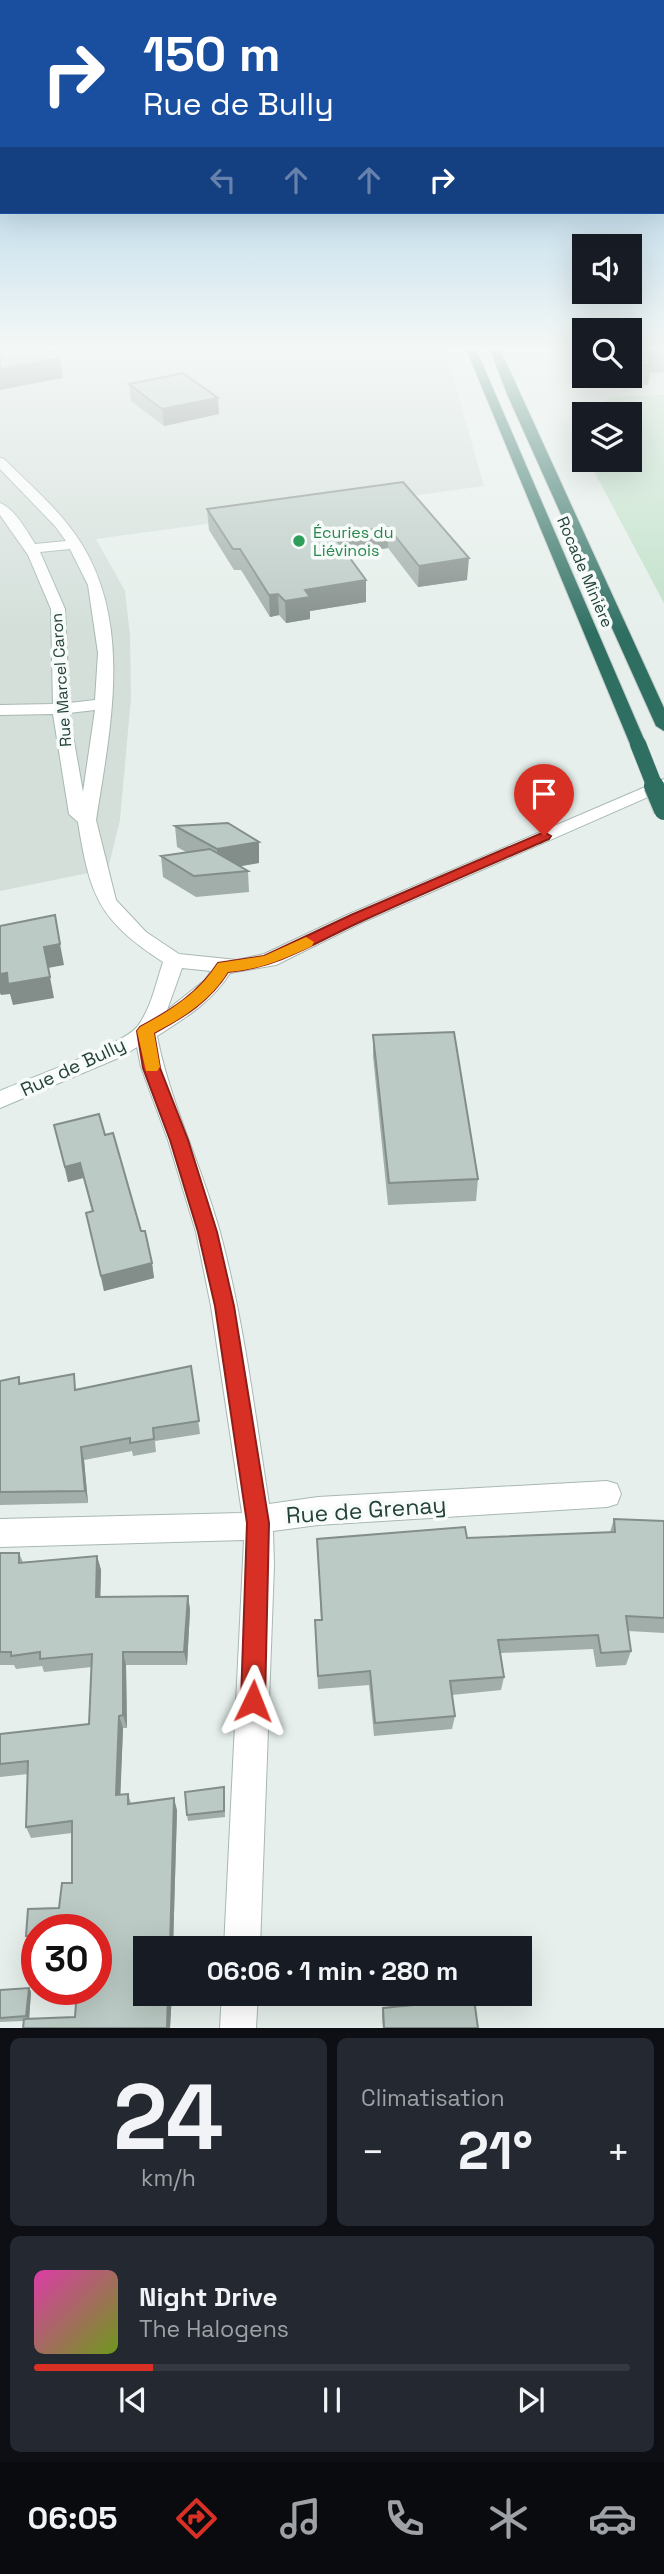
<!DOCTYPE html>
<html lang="fr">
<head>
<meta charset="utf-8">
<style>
	:root { --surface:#171b24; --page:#242831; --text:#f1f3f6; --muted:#9ea1a6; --line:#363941; --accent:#d93025 }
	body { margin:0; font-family:"Space Grotesk",sans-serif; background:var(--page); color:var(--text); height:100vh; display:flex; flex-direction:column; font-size:26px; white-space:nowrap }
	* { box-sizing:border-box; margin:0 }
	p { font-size:23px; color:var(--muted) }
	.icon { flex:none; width:38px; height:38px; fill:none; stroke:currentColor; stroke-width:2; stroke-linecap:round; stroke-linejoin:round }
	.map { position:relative; height:2028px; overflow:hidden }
	.side { display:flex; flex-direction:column; gap:10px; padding:10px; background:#0d0f14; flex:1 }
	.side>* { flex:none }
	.hud { position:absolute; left:0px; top:0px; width:665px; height:214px; box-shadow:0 7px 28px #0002; background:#1a4fa0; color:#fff; overflow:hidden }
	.tools { position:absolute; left:572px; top:234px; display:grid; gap:14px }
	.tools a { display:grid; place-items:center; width:70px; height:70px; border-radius:0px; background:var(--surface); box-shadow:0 7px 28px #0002; font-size:35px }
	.speed { position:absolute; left:21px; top:1914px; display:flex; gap:14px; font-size:35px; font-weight:700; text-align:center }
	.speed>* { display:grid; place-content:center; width:91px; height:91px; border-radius:50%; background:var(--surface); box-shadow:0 7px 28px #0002; line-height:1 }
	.speed .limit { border:10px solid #d22; background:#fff; color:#111 }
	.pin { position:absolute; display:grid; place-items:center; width:60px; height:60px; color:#fff; margin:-72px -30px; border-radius:50% 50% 50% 0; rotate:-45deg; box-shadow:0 0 7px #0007 }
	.pin .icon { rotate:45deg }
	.me { position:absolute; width:77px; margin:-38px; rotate:2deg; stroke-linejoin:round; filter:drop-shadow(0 0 5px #0008) }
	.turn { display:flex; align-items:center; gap:24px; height:147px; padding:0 28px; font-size:32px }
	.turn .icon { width:91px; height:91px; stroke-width:2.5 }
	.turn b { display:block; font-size:49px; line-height:60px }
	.lanes { display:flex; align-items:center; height:66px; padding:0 28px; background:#0003; justify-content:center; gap:35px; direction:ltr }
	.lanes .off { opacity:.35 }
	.big { font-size:52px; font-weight:700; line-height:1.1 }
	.side .card { flex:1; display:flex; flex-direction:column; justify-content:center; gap:10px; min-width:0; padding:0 24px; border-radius:10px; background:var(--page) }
	.side .dial { align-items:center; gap:0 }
	.dial b { font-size:91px; line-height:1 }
	.song { display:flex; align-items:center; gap:21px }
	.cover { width:84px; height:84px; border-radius:10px; background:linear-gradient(135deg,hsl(320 70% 55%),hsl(80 70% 35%)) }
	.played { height:7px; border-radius:4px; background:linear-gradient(90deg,var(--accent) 20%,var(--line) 20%) }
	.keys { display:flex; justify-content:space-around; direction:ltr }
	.heat { display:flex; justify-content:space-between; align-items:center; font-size:38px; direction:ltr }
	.side .tiles { flex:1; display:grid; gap:10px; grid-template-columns:1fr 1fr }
	.card:last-child { grid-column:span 2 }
	.trip { position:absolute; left:133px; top:1936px; width:399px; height:70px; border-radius:0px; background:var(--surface); box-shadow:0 7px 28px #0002; font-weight:700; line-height:70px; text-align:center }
	.tabs { display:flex; height:112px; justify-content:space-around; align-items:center; background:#090b0e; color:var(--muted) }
	.tabs .icon { width:49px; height:49px }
	.tabs .selected { color:var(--accent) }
	.tabs b { font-size:32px; color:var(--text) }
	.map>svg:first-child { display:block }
	.built { fill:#d4dfda }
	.green { fill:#bfe0c8 }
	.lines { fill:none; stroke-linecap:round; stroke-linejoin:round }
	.minor-casing { stroke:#a8b8b2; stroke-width:2 }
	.highway-casing { stroke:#c2cac8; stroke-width:2 }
	.minor { fill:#fff; fill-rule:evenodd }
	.highway { fill:#2f6f62; fill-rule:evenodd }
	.highway-bridge-far1-casing { stroke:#c2cac8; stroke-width:17; stroke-linecap:butt }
	.highway-bridge-casing { stroke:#c2cac8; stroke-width:22; stroke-linecap:butt }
	.highway-bridge-far1 { stroke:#2f6f62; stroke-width:16 }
	.highway-bridge { stroke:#2f6f62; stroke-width:20 }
	.wall { fill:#a1aea9 }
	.shaded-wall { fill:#838d89 }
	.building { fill:#bbcac4; stroke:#838d89; stroke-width:2 }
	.route { fill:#d93025; stroke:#8d1f18; stroke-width:2 }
	.slow { fill:#f59e0b }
	.leisure-dot { fill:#2e9e5b; stroke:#f7fbf9; stroke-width:2.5 }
	.labels { text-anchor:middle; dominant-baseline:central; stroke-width:7; stroke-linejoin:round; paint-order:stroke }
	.far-leisure-label { font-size:16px; fill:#27864d; stroke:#f7fbf9; text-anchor:start }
	.far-street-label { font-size:16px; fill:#24423a; stroke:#f7fbf9 }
	.street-label { font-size:19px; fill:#24423a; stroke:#f7fbf9 }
	.near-street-label { font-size:23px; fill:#24423a; stroke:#f7fbf9 }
</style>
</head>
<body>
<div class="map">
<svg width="664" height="2028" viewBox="0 0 664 2028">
	<rect width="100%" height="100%" fill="#e6efeb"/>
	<path class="built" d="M 0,349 L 445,349 L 484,486 L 96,539 L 125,591 L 130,635 L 131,698 L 120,820 L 108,869 L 0,891 Z"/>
	<path class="green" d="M 664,395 L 664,603 L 588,460 L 630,460 L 630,415 L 584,415 L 584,454 L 572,431 L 572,414 L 602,409 L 609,397 Z"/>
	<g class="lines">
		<defs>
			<path id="minor" d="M 0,458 L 4,459 C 31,486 61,511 81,543 C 133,626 110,730 96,820 L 116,900 L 146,932 L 179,954 L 237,960 L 264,954 L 349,914 L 664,779 L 664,790 L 363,922 L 276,965 L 230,973 C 212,1002 185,1018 157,1036 C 170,1103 202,1166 220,1232 C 244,1321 255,1414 269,1504 L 318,1497 L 607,1481 L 617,1484 L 621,1494 L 617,1504 L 607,1507 L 318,1525 L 273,1531 L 274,1565 L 260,1948 L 224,1948 L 244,1540 L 0,1547 L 0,1519 L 242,1513 L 211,1306 L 196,1232 L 168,1140 L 141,1067 L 137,1047 L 123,1056 L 0,1108 L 0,1091 C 27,1079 121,1046 137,1027 C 151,1009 156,983 163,962 C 99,920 90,897 78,822 L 69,814 L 53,714 L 0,715 L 0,705 L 53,704 L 51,609 L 28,555 L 0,515 L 0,503 C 15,509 27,531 35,544 L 66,541 L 55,526 L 0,469 ZM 70,549 L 88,585 L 98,653 L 95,700 L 69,703 L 65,609 L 40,552 ZM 95,710 L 83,792 L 69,713 ZM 182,968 L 211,971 L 205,980 L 167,1010 Z
				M 222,1993 L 258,1993 L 256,2028 L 220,2028 Z"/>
			<path id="highway" d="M 466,349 L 476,349 L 646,744 L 644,748 L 632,748 L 630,744 Z
				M 490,349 L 500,349 L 664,708 L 664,731 L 656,726 L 507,394 Z"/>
		</defs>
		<use href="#minor" class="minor-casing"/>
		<use href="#highway" class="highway-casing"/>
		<use href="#minor" class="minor"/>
		<use href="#highway" class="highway"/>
		<defs>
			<path id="highway-bridge-far1" d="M 638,744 L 655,787"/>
			<path id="highway-bridge" d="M 654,786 L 664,810"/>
		</defs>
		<use href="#highway-bridge-far1" class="highway-bridge-far1-casing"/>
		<use href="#highway-bridge" class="highway-bridge-casing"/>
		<use href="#highway-bridge-far1" class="highway-bridge-far1"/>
		<use href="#highway-bridge" class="highway-bridge"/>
	</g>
	<path class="wall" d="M 569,349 L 584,349 L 584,376 L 630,376 L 630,349 L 664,349 L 664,372 L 650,373 L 648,385 L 589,387 Z
		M 129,384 L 219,414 L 164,426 L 131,401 Z
		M 403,482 L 467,580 L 418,587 L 388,548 L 347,554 L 366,580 L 366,602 L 310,611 L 310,619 L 286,623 L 279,615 L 270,617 L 241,570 L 234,570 L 209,530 L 207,509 Z
		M 175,826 L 259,863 L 241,866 L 248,871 L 249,892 L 196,897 L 163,877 L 161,856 L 186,852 L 177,847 Z
		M 373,1035 L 478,1179 L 476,1201 L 388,1205 L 373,1056 Z
		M 54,1125 L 105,1135 L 141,1231 L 152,1263 L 154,1278 L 104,1291 L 86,1213 L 92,1211 L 83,1178 L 68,1182 Z
		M 191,1366 L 200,1434 L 155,1441 L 156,1452 L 133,1456 L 132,1451 L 84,1460 L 88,1503 L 0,1505 L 0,1381 L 19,1377 L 21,1384 L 77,1389 Z
		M 614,1519 L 664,1521 L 664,1633 L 628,1631 L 631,1651 L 626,1665 L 596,1667 L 593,1649 L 501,1653 L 504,1677 L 501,1690 L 452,1695 L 455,1716 L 452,1729 L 374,1736 L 369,1685 L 318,1689 L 315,1620 L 321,1620 L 317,1539 L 467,1538 L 610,1532 Z
		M 0,1553 L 19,1553 L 23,1562 L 97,1556 L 101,1570 L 100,1597 L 188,1596 L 190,1610 L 187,1665 L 126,1665 L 127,1728 L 123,1728 L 120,1794 L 128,1794 L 131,1803 L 177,1810 L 173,1948 L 145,1948 L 145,1993 L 172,1993 L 170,2028 L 23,2028 L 24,2021 L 0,2022 L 0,1990 L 29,1988 L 31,1992 L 29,2019 L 75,2017 L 96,1930 L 37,1930 L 37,1946 L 31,1946 L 26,1936 L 59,1908 L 72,1883 L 72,1833 L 31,1838 L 26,1827 L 28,1774 L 0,1777 L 0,1734 L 89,1724 L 92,1667 L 44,1672 L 42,1666 L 16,1669 L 14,1665 L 0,1665 Z
		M 224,1787 L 225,1817 L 188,1821 L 187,1815 Z
		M 383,2008 L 478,2028 L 383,2028 L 382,2016 Z"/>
	<path class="shaded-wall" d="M 60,358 L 63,378 L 0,390 L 0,369 Z
		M 218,398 L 219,414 L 164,426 L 162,409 Z
		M 388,527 L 388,548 L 333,556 L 333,535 Z
		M 469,558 L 467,580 L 418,587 L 419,566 Z
		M 366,580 L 366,602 L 310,611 L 310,619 L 286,623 L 285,601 L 305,590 Z
		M 278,594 L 279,615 L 270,617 L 269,595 Z
		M 259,842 L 259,863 L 218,870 L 217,849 Z
		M 60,944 L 64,965 L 48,968 L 44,947 Z
		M 7,973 L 50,977 L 54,998 L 13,1005 L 10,994 L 1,995 L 0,993 L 0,974 Z
		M 80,1163 L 83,1178 L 68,1182 L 65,1167 Z
		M 152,1263 L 154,1278 L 104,1291 L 101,1276 Z
		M 81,1447 L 84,1460 L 88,1503 L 85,1491 Z
		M 97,1556 L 101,1570 L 100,1610 L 96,1597 Z
		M 188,1596 L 190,1610 L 187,1665 L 184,1652 Z
		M 123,1652 L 126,1665 L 127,1728 L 123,1715 Z
		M 119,1716 L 123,1728 L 120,1806 L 116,1795 Z
		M 174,1798 L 177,1810 L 173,1948 L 170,1948 Z
		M 29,1988 L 31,1992 L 29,2021 L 26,2016 Z
		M 168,1993 L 172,1993 L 170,2028 L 167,2028 Z"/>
	<path class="building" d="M 0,349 L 49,349 L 60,358 L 0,369 Z
		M 630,349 L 664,349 L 664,353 L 644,353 L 651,365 L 630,366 Z
		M 183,373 L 218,398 L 162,409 L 129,384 Z
		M 403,482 L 469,558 L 419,566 L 388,527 L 333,535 L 366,580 L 305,590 L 310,597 L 285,601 L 278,594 L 269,595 L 240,549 L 233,549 L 207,509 Z
		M 228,823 L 259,842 L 217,849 L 175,826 Z
		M 210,849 L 248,871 L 194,876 L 161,856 Z
		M 55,915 L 60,944 L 44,947 L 50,977 L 8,984 L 7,973 L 0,974 L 0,926 Z
		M 454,1032 L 478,1179 L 389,1183 L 373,1035 Z
		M 99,1114 L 105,1135 L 113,1133 L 141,1231 L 145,1231 L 152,1263 L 101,1276 L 86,1213 L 93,1211 L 80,1163 L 65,1167 L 54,1125 Z
		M 191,1366 L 199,1421 L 153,1428 L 154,1439 L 130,1443 L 130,1438 L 81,1447 L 85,1491 L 0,1492 L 0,1381 L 19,1377 L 19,1384 L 74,1374 L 75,1390 Z
		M 614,1519 L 664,1521 L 664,1618 L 626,1616 L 631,1651 L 601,1653 L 598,1635 L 498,1640 L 504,1677 L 450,1681 L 455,1716 L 375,1723 L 370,1671 L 318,1676 L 315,1620 L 322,1620 L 317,1539 L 465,1527 L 467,1538 L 615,1532 Z
		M 0,1553 L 19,1553 L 19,1563 L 97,1556 L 96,1597 L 188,1596 L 184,1652 L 123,1652 L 123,1715 L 119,1716 L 116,1795 L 128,1794 L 128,1804 L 174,1798 L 170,1948 L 145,1948 L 145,1993 L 168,1993 L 167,2028 L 23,2028 L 24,2019 L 75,2017 L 77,1990 L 96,1990 L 96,1930 L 37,1930 L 37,1936 L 26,1936 L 28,1909 L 59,1908 L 62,1883 L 72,1883 L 72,1821 L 26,1827 L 28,1761 L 0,1764 L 0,1734 L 89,1724 L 92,1654 L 40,1659 L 40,1652 L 11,1656 L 11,1652 L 0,1652 Z
		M 224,1787 L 224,1811 L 187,1815 L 185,1792 Z
		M 29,1988 L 26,2016 L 0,2018 L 0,1990 Z
		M 474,1999 L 478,2028 L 384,2028 L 383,2008 Z"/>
	<linearGradient id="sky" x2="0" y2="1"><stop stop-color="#84bce0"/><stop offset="0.55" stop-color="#f4f8f6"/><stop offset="1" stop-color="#f4f8f6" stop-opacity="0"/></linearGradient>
	<rect width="664" height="633" fill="url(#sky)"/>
	<path class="route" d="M 544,832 L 551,836 L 549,839 C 487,866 424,893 362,921 C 318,941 278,968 228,972 C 210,1001 184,1017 154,1033 L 160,1068 L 188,1140 L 217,1232 L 234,1306 L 269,1523 L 265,1701 L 262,1710 L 253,1713 L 245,1710 L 241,1701 L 247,1523 L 215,1306 L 198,1232 L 170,1140 L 143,1068 L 137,1031 L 140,1027 C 171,1010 198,994 218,963 L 264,956 L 351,915 Z"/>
	<path class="slow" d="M 306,937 L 314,942 L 312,946 C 284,959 259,970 228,972 C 210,1001 184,1017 154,1033 L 160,1067 L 157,1071 L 146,1071 L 137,1031 L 140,1027 C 171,1010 198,994 218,963 L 264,956 Z"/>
	<circle class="leisure-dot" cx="299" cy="541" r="7"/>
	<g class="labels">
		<g class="far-leisure-label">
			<text x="313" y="532">Écuries du<tspan x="313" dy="18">Liévinois</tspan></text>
		</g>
		<g class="far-street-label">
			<text transform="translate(585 572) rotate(67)">Rocade Minière</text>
			<text transform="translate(61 680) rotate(-94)">Rue Marcel Caron</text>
		</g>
		<g class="street-label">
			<text transform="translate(73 1067) rotate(-25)">Rue de Bully</text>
		</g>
		<g class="near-street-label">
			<text transform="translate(366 1510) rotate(-4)">Rue de Grenay</text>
		</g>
	</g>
</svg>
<div class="tools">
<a><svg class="icon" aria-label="sound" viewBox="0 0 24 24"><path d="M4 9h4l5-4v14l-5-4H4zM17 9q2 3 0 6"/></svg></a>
<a><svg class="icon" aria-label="search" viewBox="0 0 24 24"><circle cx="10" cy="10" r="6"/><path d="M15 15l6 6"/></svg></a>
<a><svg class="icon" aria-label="layers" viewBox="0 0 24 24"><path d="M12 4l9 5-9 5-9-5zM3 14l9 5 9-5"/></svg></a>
</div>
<div class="speed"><div class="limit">30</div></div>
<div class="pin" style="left:544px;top:836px;background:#d93025"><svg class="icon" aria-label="arrive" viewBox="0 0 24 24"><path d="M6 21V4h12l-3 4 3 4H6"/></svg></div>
<svg class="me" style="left:253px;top:1701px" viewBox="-20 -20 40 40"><path d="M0-17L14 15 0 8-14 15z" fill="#d93025" stroke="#fff" stroke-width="4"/></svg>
<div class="trip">06:06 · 1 min · 280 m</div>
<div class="hud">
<div class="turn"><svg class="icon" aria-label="right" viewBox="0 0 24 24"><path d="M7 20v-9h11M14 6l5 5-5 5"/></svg><div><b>150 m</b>Rue de Bully</div></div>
<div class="lanes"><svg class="icon off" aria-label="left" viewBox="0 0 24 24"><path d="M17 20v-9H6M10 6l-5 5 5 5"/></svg><svg class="icon off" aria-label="ahead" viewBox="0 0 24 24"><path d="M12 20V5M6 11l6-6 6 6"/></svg><svg class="icon off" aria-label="ahead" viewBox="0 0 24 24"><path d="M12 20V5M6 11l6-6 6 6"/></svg><svg class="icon" aria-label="right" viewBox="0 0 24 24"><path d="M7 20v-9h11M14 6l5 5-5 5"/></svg></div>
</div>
</div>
<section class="side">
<div class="tiles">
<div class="card dial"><b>24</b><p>km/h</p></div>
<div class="card"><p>Climatisation</p>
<div class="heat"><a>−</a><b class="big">21°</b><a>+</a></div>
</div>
<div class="card">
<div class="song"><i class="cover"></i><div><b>Night Drive</b><p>The Halogens</p></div></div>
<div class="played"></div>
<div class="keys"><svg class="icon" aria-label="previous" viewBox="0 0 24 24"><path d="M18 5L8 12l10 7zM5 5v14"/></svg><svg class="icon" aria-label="pause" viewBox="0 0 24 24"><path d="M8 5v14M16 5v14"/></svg><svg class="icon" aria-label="next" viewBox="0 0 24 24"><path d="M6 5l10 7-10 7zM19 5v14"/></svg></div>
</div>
</div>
</section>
<nav class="tabs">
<b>06:05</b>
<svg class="icon selected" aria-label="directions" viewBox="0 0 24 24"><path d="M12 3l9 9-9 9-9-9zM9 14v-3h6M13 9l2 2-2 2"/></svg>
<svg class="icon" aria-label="music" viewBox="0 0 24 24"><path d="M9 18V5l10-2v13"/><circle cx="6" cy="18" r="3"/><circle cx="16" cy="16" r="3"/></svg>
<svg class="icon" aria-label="phone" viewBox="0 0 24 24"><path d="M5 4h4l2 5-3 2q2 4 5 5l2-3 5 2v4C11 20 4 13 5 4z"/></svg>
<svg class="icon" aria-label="climate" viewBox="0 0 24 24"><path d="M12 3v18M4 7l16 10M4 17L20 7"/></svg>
<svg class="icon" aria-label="car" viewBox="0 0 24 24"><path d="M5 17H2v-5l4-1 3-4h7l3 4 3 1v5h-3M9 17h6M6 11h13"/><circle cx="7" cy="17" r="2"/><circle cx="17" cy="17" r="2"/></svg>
</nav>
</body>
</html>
